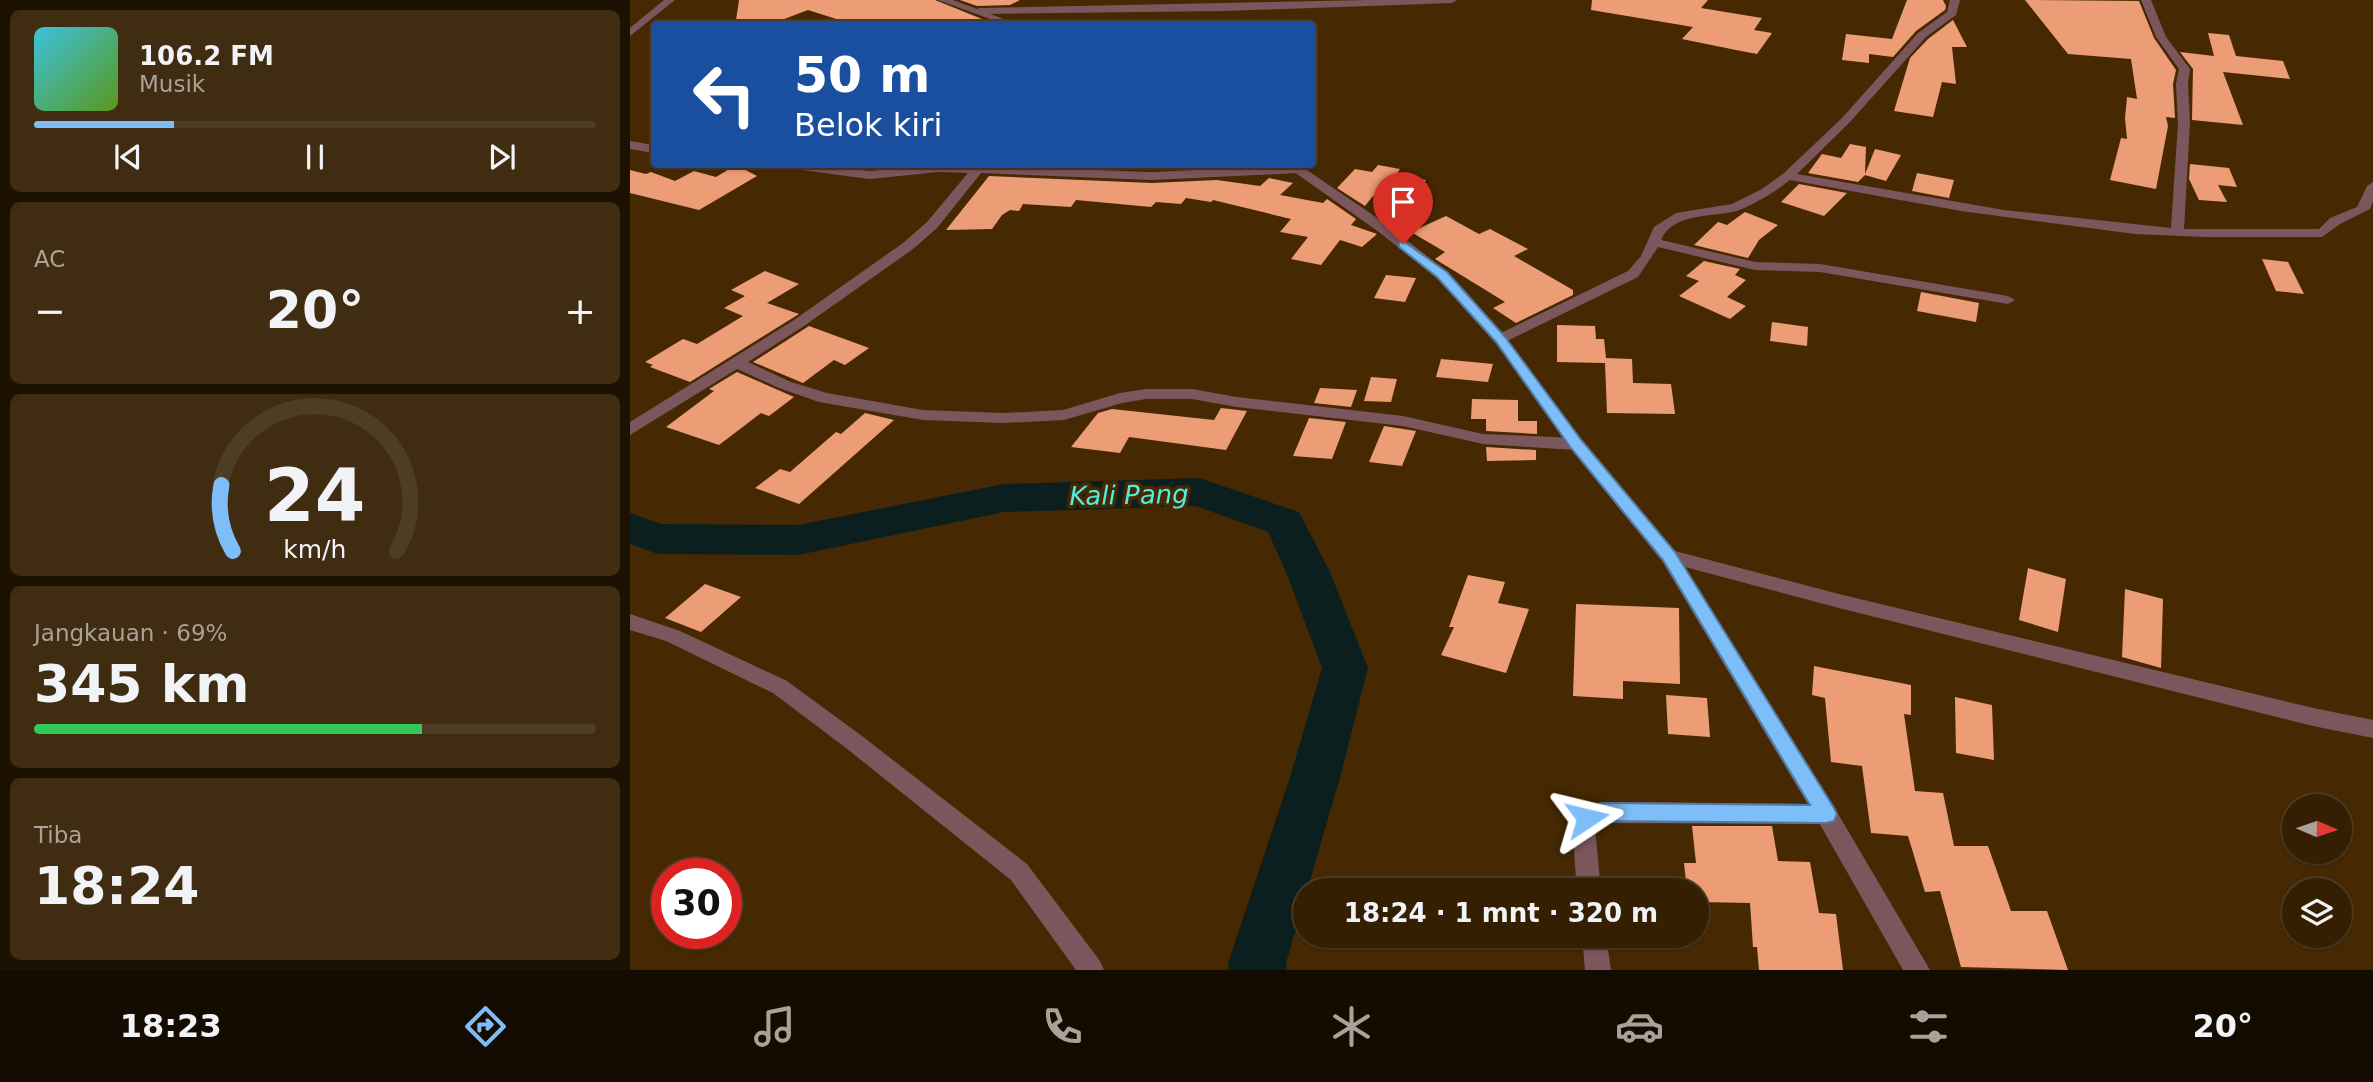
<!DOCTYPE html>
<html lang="id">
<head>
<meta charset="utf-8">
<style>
	:root { --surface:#341f02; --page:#3f2c11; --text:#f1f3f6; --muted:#a9a299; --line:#4e3d24; --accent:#7dbef9 }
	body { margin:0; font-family:"DejaVu Sans",sans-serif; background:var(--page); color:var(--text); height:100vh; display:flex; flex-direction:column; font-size:26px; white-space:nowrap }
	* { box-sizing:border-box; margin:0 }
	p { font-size:23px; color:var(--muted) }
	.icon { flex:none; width:38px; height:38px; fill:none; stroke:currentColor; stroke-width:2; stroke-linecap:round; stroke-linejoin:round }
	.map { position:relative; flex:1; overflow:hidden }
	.details { display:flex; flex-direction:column; gap:10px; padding:10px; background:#1d1101; width:630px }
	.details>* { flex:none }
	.banner { position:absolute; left:21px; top:21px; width:665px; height:147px; border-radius:7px; box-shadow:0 2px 5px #0004,0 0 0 2px var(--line); background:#1a4fa0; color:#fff; overflow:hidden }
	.needle { width:46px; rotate:92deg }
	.tools { position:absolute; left:1652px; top:794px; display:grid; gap:14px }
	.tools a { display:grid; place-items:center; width:70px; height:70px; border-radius:50%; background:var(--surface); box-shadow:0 2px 5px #0004,0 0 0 2px var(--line); font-size:35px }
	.speed { position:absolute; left:21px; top:858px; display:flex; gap:14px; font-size:35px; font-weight:700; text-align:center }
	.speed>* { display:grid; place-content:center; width:91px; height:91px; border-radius:50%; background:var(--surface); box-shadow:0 2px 5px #0004,0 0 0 2px var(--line); line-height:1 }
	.speed .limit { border:10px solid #d22; background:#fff; color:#111 }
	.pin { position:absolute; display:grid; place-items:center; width:60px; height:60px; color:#fff; margin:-72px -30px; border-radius:50% 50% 50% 0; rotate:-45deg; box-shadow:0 0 7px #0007 }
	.pin .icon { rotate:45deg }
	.me { position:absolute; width:77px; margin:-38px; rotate:80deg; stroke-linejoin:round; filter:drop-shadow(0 0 5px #0008) }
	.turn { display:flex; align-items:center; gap:24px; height:147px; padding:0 28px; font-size:32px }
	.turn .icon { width:91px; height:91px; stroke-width:2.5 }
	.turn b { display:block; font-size:49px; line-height:60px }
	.big { font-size:52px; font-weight:600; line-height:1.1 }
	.details .widget { flex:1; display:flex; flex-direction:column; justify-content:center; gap:10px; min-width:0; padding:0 24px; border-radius:10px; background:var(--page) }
	.details .dial { align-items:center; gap:0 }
	.dial svg { height:182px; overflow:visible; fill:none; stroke:var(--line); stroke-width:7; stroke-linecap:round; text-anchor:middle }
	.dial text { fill:var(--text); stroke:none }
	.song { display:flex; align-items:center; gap:21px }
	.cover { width:84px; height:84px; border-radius:10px; background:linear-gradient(135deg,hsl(190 70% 55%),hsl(90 70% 35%)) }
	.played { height:7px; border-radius:4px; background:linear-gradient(90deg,var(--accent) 25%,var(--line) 25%) }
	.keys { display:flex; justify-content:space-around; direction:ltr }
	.heat { display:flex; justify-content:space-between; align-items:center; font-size:38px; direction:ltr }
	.charge { height:10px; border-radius:5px; background:linear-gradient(90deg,#34c759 69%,var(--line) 0) }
	.trip { position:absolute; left:663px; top:878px; width:416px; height:70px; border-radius:35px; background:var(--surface); box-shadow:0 2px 5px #0004,0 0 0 2px var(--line); font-weight:600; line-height:70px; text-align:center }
	.menu { display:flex; height:112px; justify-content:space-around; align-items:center; background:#150c01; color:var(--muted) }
	.menu .icon { width:49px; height:49px }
	.menu .active { color:var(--accent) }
	.menu b { font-size:32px; color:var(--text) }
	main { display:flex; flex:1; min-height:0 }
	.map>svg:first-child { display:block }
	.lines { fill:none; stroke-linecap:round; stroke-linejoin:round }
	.river { fill:#0b201e; fill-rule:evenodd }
	.building { fill:#ec9d76 }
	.minor { fill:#7b575d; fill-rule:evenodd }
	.tertiary { fill:#7b575d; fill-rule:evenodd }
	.route { fill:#7dbef9; stroke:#517ca2; stroke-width:2 }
	.labels { text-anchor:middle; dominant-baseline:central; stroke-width:7; stroke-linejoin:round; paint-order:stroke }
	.water-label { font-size:26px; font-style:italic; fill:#50eee1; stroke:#462903 }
</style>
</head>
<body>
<main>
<section class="details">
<div class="widget">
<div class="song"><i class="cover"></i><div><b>106.2 FM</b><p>Musik</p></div></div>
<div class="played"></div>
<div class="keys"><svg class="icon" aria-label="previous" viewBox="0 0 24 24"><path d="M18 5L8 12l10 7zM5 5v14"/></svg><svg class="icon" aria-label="pause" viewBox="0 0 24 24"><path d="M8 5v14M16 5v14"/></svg><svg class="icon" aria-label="next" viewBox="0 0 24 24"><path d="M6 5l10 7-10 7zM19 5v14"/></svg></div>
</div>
<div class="widget"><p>AC</p>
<div class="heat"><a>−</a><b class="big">20°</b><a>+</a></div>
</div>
<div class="widget dial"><svg viewBox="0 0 100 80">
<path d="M14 69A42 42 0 1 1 86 69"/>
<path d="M14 69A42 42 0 0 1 9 40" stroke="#7dbef9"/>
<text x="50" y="56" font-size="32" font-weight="700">24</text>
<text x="50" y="72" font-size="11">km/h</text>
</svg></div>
<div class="widget"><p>Jangkauan · 69%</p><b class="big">345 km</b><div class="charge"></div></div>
<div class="widget"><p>Tiba</p><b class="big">18:24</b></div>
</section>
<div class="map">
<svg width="1743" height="970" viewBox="0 0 1743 970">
	<rect width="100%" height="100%" fill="#462903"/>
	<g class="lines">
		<path class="river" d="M 569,478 L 669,512 L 700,572 L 738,668 L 711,774 L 656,963 L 657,970 L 599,970 L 598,963 L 661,774 L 692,668 L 656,572 L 638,532 L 566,506 L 374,512 L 168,555 L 28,554 L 0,544 L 0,513 L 31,524 L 168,525 L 374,484 Z"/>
	</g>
	<path class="building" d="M 109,0 L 305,0 L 352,19 L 340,24 L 222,24 L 178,10 L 141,24 L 120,24 L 106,20 Z
		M 330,0 L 390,0 L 380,5 L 347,6 Z
		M 962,0 L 1078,0 L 1071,8 L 1132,18 L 1124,30 L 1142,33 L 1127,54 L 1106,50 L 1052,39 L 1063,27 L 961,10 Z
		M 1277,0 L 1313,0 L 1316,6 L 1315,10 L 1286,31 L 1263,57 L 1239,54 L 1239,63 L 1212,60 L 1216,34 L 1262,39 Z
		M 1395,0 L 1509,1 L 1524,38 L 1546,70 L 1543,84 L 1545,118 L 1536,117 L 1538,126 L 1526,189 L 1480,180 L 1491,138 L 1497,139 L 1495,118 L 1497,97 L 1507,99 L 1501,59 L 1438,54 Z
		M 1323,20 L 1337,47 L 1322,47 L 1326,84 L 1312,82 L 1303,117 L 1264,111 L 1280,58 L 1298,39 Z
		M 1578,33 L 1599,35 L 1606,56 L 1653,61 L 1660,79 L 1593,72 L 1613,125 L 1562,120 L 1563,69 L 1550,52 L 1584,56 Z
		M 1220,144 L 1236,147 L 1235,174 L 1245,149 L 1271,155 L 1256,181 L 1235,175 L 1228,182 L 1178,173 L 1192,154 L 1211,158 Z
		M 418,164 L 568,164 L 564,167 L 522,169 Z
		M 1560,164 L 1599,168 L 1607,187 L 1588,185 L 1597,202 L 1569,200 L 1559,179 Z
		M 106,165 L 127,176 L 69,210 L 0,193 L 0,170 L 16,174 L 21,172 L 45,181 L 64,171 L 86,177 Z
		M 748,165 L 770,169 L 766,175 L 796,180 L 778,202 L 743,196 L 735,206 L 707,188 L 725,169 L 742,172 Z
		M 1287,173 L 1324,180 L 1319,198 L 1282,191 Z
		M 359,176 L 522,183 L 587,180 L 630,186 L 639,178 L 663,183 L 650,195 L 693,203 L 697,199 L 726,219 L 721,225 L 747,234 L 732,247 L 710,240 L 691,265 L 661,259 L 678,237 L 650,232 L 661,219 L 583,200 L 581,202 L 556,198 L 551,204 L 526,202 L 521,207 L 446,200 L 441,207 L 393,204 L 389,211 L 380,210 L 372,215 L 362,229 L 316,230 Z
		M 1169,184 L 1217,193 L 1194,216 L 1151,202 Z
		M 1115,212 L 1148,225 L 1129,240 L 1118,258 L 1064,245 L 1088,222 L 1097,225 Z
		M 816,216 L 849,234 L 860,229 L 898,249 L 884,256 L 943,290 L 943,295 L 886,323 L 863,308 L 875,302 L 805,259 L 815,252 L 781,232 Z
		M 1632,259 L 1658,262 L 1674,294 L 1646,291 Z
		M 1074,261 L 1110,269 L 1105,275 L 1116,280 L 1097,297 L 1116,306 L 1100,319 L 1049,296 L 1069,281 L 1056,276 Z
		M 135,271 L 169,284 L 137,303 L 169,314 L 60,382 L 20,367 L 23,365 L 15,362 L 53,339 L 67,344 L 113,316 L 94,308 L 115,296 L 101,290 Z
		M 756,275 L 786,278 L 775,302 L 744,298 Z
		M 1291,292 L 1349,303 L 1346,322 L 1287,311 Z
		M 1142,322 L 1178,327 L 1177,346 L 1140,341 Z
		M 927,325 L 965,326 L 966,339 L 974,339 L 976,358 L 1002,359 L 1003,383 L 1041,384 L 1045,414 L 977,413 L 975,363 L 927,362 Z
		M 179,326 L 239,348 L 215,365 L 204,360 L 173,383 L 123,362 Z
		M 811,359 L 863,364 L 858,382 L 806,377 Z
		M 107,372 L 164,397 L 139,416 L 131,413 L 89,445 L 36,427 L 84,391 L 79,389 Z
		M 741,377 L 767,379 L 761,402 L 734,401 Z
		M 690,388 L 727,390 L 721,407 L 684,403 Z
		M 842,399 L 888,400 L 888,421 L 907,421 L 907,434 L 856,431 L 856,419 L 841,419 Z
		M 591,408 L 617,411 L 596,450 L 499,437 L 490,453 L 441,447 L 468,413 L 482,409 L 584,420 Z
		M 235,413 L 264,420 L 169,504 L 125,488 L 150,469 L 160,472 L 206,432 L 211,434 Z
		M 679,418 L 716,422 L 702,459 L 663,456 Z
		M 754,426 L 786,431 L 772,466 L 739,462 Z
		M 856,447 L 906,450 L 906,460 L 857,461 Z
		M 1398,568 L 1436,579 L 1428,632 L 1389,620 Z
		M 838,575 L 875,582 L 868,603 L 899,609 L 876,673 L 811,655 L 824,627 L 819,627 Z
		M 75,584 L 111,597 L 71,632 L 35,618 Z
		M 1495,589 L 1533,599 L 1531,668 L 1492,657 Z
		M 946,604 L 1049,608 L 1050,684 L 993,681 L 993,699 L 943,696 Z
		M 1184,666 L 1281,685 L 1281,715 L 1274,714 L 1285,791 L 1313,793 L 1324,846 L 1358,846 L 1381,911 L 1417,911 L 1438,970 L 1331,967 L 1310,891 L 1295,892 L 1278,836 L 1241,833 L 1232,766 L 1201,762 L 1195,698 L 1182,695 Z
		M 1036,695 L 1077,698 L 1080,737 L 1038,734 Z
		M 1325,697 L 1362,705 L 1364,760 L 1326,753 Z
		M 1062,826 L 1142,826 L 1148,861 L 1180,862 L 1189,913 L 1206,914 L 1213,970 L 1129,970 L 1127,947 L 1123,947 L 1120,903 L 1068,902 L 1068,891 L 1057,891 L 1054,863 L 1066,863 Z"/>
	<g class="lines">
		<path class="minor" d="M 34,0 L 45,0 L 0,36 L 0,28 Z
			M 737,0 L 827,0 L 822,3 L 594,11 L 349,14 L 344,11 L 349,8 Z
			M 1320,0 L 1330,0 L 1326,15 L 1296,37 L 1220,122 L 1167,174 L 1374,210 L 1541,228 L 1548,123 L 1546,84 L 1549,69 L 1526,37 L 1511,0 L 1521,0 L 1536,37 L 1560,69 L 1558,84 L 1560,123 L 1554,229 L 1689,229 L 1700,218 L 1727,207 L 1737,186 L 1743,182 L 1743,201 L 1740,209 L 1710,224 L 1692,237 L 1575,237 L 1505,234 L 1331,211 L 1160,180 C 1145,192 1130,201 1112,209 C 1087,219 1044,210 1031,240 L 1125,262 L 1190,264 L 1378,296 L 1385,300 L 1378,304 L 1190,272 L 1125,270 L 1028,247 L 1008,277 L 875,342 L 865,342 L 862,339 L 865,336 L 998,271 L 1011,256 L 1024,227 L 1046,213 L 1102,204 L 1132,189 L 1154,173 L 1212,118 L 1288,33 L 1317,12 Z
			M 0,141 L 24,145 L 24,153 L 0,149 Z
			M 151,164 L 189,164 L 239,171 L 316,164 L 522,172 L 669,165 L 675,169 L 669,173 L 522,180 L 351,173 L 307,228 L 283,249 L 174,326 L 118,362 L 161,382 L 197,393 L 293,410 L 374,413 L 433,410 L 490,393 L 516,389 L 562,389 L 607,397 L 773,416 L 853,434 L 946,438 L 954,444 L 946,450 L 853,444 L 773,426 L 607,407 L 562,399 L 516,399 L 492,403 L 434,420 L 374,423 L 293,420 L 189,402 L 149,388 L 107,369 L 0,435 L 0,422 L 164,320 L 273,243 L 297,222 L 338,173 L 309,172 L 239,179 L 157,168 Z
			M 0,614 L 50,631 L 157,681 L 232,736 L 397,864 L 470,961 L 474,970 L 446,970 L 381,880 L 216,748 L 143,693 L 36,641 L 0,630 Z
			M 982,802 L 1196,804 L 1204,807 L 1207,814 L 1204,821 L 1196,824 L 968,823 L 965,828 L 971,891 L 947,891 L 942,826 L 953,807 Z
			M 952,936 L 976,936 L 981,970 L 955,970 Z"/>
		<path class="tertiary" d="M 308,0 L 323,0 L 387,24 L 374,24 Z
			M 653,164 L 668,164 L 759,226 L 817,272 L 875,336 L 952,440 L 1045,551 L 1209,594 L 1683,708 L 1743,720 L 1743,738 L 1683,726 L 1209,608 L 1055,567 L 1204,807 L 1300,970 L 1273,970 L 1188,821 L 1032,561 L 940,448 L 865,342 L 807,278 L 749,232 Z"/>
	</g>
	<path class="route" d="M 773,241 L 817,272 L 875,337 L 952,441 L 1045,552 L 1204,808 L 1207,814 L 1204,821 L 1196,823 L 972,821 L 957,827 L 949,824 L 946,818 L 949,811 L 971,803 L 1180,805 L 1033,560 L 941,448 L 866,342 L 807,277 L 769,247 L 769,242 Z"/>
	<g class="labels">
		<g class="water-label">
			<text transform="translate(499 495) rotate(-1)">Kali Pang</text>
		</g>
	</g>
</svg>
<div class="tools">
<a><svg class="needle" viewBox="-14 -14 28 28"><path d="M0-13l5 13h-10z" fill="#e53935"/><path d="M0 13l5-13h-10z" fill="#a9a299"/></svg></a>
<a><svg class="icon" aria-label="layers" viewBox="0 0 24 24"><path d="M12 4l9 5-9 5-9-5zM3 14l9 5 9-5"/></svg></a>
</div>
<div class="speed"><div class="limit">30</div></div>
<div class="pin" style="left:773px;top:244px;background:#d93025"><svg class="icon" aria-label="arrive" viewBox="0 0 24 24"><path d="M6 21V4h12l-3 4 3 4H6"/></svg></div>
<svg class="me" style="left:957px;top:818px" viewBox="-20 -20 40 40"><path d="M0-17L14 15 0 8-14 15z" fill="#7dbef9" stroke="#fff" stroke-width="4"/></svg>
<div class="trip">18:24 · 1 mnt · 320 m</div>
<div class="banner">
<div class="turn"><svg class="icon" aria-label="left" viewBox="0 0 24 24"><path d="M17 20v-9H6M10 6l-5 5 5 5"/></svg><div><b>50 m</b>Belok kiri</div></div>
</div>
</div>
</main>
<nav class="menu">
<b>18:23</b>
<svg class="icon active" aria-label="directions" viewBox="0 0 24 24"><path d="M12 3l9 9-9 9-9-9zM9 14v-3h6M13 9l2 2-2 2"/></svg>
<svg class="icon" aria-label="music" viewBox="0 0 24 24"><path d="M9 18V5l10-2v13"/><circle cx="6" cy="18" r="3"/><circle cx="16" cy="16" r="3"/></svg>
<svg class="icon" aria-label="phone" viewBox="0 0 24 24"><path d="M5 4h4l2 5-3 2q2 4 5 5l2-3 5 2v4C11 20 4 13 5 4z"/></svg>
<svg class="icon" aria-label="climate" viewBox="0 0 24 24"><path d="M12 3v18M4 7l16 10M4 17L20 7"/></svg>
<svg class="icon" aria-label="car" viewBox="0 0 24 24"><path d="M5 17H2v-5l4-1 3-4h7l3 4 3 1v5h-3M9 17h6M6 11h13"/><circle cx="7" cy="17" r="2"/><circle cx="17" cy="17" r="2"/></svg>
<svg class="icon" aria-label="filters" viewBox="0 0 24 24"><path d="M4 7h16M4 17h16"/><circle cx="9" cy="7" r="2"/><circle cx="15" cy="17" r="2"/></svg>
<b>20°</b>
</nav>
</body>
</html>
